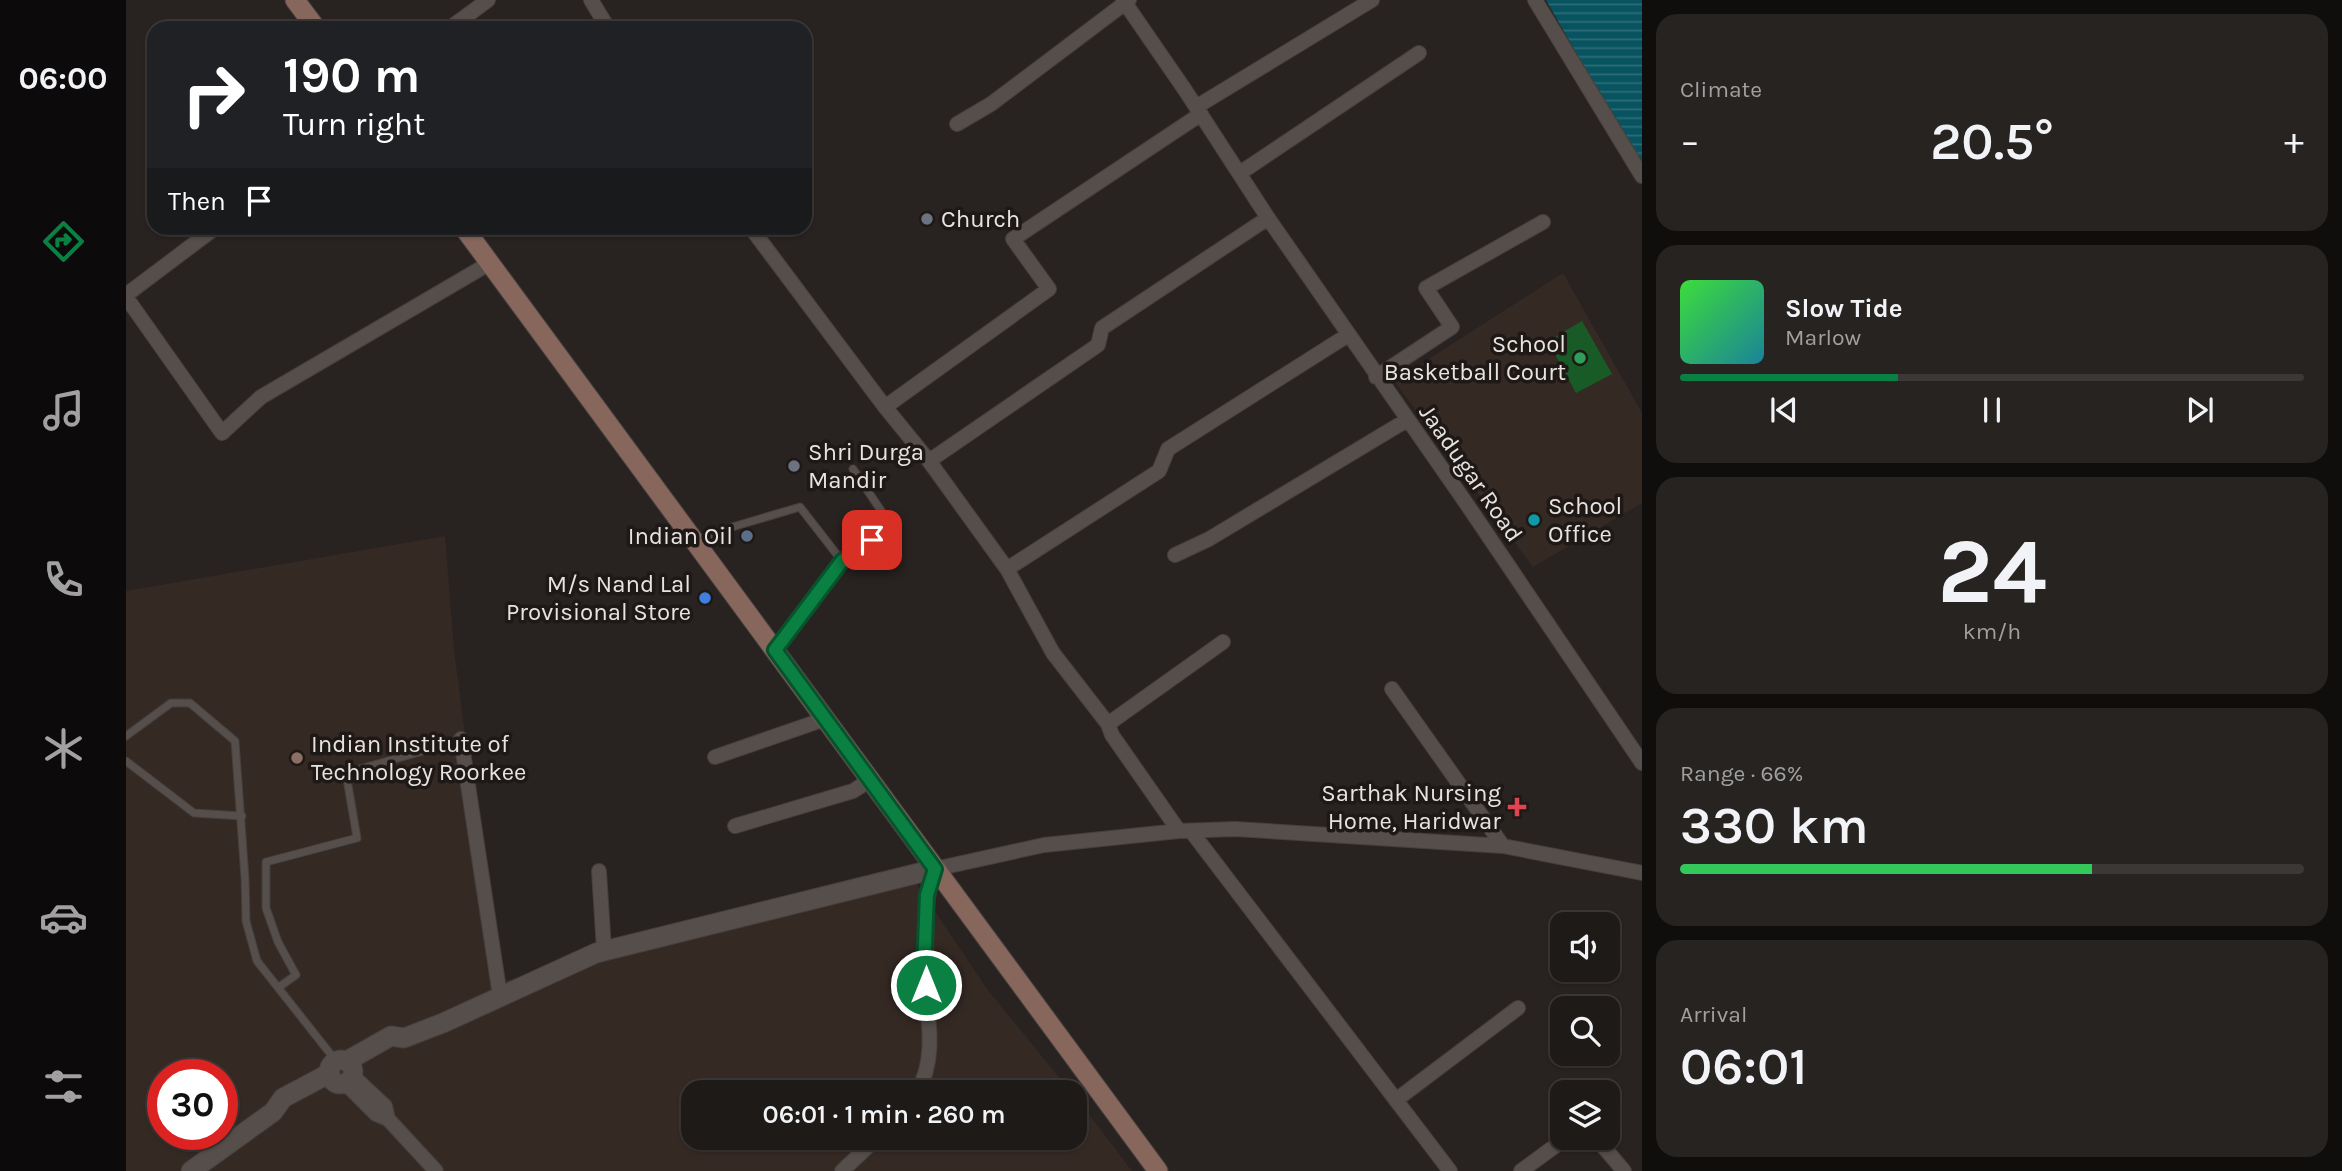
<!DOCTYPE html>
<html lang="en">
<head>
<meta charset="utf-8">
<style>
	:root { --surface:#1e1a18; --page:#262321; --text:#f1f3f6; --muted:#a1a1a2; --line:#3c3837; --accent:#0b8043 }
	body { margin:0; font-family:Karla,sans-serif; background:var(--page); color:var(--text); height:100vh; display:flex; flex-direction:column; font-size:26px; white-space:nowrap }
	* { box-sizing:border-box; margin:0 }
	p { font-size:23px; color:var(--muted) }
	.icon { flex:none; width:38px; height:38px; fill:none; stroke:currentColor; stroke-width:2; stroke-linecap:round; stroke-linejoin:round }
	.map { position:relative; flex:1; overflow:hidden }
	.drawer { display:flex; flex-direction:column; gap:14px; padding:14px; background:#100e0d; width:700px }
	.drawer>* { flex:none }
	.hud { position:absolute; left:21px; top:21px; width:665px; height:214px; border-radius:21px; box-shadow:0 2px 5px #0004,0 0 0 2px var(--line); background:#202124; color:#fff; overflow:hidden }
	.tools { position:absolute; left:1424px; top:912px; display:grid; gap:14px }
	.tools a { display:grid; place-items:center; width:70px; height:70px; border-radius:14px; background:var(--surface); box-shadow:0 2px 5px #0004,0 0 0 2px var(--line); font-size:35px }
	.speed { position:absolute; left:21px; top:1059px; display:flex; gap:14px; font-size:35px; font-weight:700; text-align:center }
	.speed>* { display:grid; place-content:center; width:91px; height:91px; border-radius:50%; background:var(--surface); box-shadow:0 2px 5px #0004,0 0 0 2px var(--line); line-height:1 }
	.speed .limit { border:10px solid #d22; background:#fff; color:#111 }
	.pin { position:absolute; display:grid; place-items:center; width:60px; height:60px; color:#fff; margin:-30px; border-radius:14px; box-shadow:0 4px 10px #0006 }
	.me { position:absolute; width:77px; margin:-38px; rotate:0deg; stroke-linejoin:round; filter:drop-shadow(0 0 5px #0008) }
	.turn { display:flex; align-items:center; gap:24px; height:147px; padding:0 21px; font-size:32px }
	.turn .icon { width:91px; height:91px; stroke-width:2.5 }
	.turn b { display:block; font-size:49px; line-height:60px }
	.then { display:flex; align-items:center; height:66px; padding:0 21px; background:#0003; gap:14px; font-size:26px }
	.big { font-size:52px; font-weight:600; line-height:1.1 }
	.drawer .card { flex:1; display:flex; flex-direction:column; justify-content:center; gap:10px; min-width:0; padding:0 24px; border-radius:21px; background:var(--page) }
	.drawer .dial { align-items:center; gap:0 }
	.dial b { font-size:91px; line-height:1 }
	.song { display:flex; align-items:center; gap:21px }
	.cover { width:84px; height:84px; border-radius:10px; background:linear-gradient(135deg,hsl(120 70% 55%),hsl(190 70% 35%)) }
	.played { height:7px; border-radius:4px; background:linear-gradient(90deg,var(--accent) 35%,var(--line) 35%) }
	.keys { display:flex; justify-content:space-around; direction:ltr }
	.heat { display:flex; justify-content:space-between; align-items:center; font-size:38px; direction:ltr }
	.charge { height:10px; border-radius:5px; background:linear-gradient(90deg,#34c759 66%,var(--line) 0) }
	.trip { position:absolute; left:555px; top:1080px; width:406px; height:70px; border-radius:21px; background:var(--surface); box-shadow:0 2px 5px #0004,0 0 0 2px var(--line); font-weight:600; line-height:70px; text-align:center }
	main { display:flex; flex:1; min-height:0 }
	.tabs { display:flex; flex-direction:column; width:126px; justify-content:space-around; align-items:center; background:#0c0a0a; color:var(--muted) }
	.tabs .icon { width:49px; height:49px }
	.tabs .selected { color:var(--accent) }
	.tabs b { font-size:32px; color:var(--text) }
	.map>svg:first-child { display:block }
	.built { fill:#352924; fill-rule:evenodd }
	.pitch { fill:#195b27 }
	.water { fill:url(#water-rules) }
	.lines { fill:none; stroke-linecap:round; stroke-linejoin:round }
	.service-casing { stroke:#443f3d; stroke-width:9 }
	.minor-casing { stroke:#443f3d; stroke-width:16 }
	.tertiary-casing { stroke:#443f3d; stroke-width:21 }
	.secondary-casing { stroke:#443f3d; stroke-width:21 }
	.service { stroke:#554e4b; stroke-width:7 }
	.minor { stroke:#554e4b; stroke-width:14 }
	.tertiary { stroke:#554e4b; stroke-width:19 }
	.secondary { stroke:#87665c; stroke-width:19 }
	.route-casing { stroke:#07532c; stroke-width:18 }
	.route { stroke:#0b8043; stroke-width:12 }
	.worship-dot { fill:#6b7280; stroke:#1e1916; stroke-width:2.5 }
	.leisure-dot { fill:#2e9e5b; stroke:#1e1916; stroke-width:2.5 }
	.culture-dot { fill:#0f9aa8; stroke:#1e1916; stroke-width:2.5 }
	.service-dot { fill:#5c6f8a; stroke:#1e1916; stroke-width:2.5 }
	.shop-dot { fill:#3f7fe0; stroke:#1e1916; stroke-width:2.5 }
	.education-dot { fill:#8d6e63; stroke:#1e1916; stroke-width:2.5 }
	.health-dot { fill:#e0444e; stroke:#1e1916; stroke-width:2.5 }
	.labels { text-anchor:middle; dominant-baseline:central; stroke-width:7; stroke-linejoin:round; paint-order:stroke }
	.poi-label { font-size:24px; fill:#e7e3e1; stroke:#1e1916; text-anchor:start }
	.street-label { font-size:24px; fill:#e7e3e1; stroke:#1e1916 }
</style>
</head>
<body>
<main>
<nav class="tabs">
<b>06:00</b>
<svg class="icon selected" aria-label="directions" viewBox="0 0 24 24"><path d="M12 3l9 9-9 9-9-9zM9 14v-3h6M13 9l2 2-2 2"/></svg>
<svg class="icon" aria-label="music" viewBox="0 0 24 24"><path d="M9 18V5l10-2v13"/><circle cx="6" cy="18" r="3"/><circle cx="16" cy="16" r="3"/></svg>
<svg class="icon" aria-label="phone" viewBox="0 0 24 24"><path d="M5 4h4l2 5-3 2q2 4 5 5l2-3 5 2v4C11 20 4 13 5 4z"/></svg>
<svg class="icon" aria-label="climate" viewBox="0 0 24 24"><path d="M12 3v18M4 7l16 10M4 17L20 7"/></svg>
<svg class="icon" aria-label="car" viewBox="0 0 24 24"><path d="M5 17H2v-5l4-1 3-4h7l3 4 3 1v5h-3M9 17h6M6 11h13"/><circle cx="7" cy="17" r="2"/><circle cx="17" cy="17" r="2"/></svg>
<svg class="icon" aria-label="filters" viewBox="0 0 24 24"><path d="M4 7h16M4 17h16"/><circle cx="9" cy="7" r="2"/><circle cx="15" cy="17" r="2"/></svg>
</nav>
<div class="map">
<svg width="1516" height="1171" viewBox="0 0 1516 1171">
	<defs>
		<pattern id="water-rules" width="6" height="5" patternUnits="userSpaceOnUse" patternTransform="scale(1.75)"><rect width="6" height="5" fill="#085360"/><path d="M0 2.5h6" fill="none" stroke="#2c6c76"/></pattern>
	</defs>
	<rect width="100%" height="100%" fill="#282220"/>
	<path class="built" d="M 1437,273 L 1516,413 L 1516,503 L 1407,567 L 1268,381 Z
		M 319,536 L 328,649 L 371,983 L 780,868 L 861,989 L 945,1092 L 567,1092 L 567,1138 L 948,1138 L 949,1096 L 1006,1171 L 0,1171 L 0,591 ZM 37,1074 L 96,1074 L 96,1134 L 37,1134 Z"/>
	<path class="pitch" d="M 1456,321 L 1486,374 L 1450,393 L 1422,341 Z"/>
	<path class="water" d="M 1420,0 L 1516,0 L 1516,168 Z"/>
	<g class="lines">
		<defs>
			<path id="service" d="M 570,541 L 596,530 L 674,507 L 716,561 L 766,527 L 727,469
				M 649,650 L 716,561
				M 0,736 L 45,703 L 64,703 L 109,741 L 119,878 L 120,921 L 131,961 L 210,1061
				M 0,761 L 68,813 L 116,816
				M 153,987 L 170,975 L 152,942 L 140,908 L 140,862 L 231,838 L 220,773 L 335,740"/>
			<path id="minor" d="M 465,0 L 482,28
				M 997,0 L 1059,90 L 1142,218 L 1340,503 L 1516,763
				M 1409,0 L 1516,176
				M 324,28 L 362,0
				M 1070,107 L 1246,0
				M 831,124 L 865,104 L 1003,0
				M 1114,173 L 1293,53
				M 625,228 L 759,407 L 803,461 L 881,569 L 927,653 L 982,724 L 986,735 L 1053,831
				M 0,295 L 89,228
				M 0,297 L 96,433 L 135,397 L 364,263
				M 1250,377 L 1326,327 L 1300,288 L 1417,222
				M 759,407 L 923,289 L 887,239 L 1075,114
				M 803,461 L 972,345 L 976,328 L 1142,218
				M 1049,555 L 1083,539 L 1281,420
				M 881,569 L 1033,471 L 1042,449 L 1222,335
				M 1266,689 L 1377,846
				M 982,724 L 1097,642
				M 335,739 L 374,996
				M 589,757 L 699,719
				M 609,826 L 727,791 L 744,780
				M 1065,831 L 1324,1171
				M 473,871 L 478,950
				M 227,1076 L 259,1106 L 262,1119
				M 219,1083 L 250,1114 L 262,1119 L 310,1171
				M 791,1092 C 813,1056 800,1010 798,970 C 798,965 799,960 800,954 C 801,924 798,898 809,869 L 918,845 L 1053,831 L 1109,829 L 1377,846 L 1516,873
				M 1270,1100 L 1392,1008
				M 1470,1138 L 1498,1171
				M 716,1171 L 751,1138
				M 1395,1171 L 1440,1138"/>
			<path id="tertiary" d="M203 1072a12 12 0 1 1 24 0a12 12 0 1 1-24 0Z
				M 221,1061 L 265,1036 L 278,1038 L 317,1023 L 470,953 L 809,869
				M 65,1171 L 147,1112 L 157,1098 L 204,1073"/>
			<path id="secondary" d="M 169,0 L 190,28
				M 338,228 L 1032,1171"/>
		</defs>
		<use href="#service" class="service-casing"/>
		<use href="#minor" class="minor-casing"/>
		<use href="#tertiary" class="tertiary-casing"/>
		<use href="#secondary" class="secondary-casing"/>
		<use href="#service" class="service"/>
		<use href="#minor" class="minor"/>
		<use href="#tertiary" class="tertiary"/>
		<use href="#secondary" class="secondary"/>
	</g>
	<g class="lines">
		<defs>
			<path id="route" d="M 746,540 L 716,561 L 649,650 L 809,869 L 801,895 L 798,968 L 800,985"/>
		</defs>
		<use href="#route" class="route-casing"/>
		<use href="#route" class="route"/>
	</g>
	<g class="worship-dot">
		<circle cx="801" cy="219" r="7"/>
		<circle cx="668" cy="466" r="7"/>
	</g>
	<circle class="leisure-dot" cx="1454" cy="358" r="7"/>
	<circle class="culture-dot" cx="1408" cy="520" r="7"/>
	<circle class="service-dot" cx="621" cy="536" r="7"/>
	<circle class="shop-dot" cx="579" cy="598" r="7"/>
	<circle class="education-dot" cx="171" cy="758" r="7"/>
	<path class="health-dot" d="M1387.5 796.5h7v7h7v7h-7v7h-7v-7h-7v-7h7z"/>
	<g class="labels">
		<g class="poi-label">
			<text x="815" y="219">Church</text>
			<text x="1440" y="344" text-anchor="end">School<tspan x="1440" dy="28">Basketball Court</tspan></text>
			<text x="682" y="452">Shri Durga<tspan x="682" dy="28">Mandir</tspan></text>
			<text x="1422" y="506">School<tspan x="1422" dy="28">Office</tspan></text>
			<text x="607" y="536" text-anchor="end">Indian Oil</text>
			<text x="565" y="584" text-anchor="end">M/s Nand Lal<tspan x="565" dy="28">Provisional Store</tspan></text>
			<text x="185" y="744">Indian Institute of<tspan x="185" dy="28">Technology Roorkee</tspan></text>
			<text x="1375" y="793" text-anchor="end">Sarthak Nursing<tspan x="1375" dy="28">Home, Haridwar</tspan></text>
		</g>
		<g class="street-label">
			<text transform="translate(1345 473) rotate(55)">Jaadugar Road</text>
		</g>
	</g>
</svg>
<div class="tools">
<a><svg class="icon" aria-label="sound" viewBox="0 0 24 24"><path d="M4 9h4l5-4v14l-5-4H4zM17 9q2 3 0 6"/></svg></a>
<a><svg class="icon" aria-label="search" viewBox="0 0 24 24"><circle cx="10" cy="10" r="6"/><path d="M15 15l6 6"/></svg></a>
<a><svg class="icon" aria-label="layers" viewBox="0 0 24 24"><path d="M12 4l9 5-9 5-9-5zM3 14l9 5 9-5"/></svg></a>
</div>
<div class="speed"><div class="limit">30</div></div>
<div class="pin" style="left:746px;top:540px;background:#d93025"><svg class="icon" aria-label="arrive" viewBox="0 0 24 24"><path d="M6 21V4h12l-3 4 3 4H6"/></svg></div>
<svg class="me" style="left:800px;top:985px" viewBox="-20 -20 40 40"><circle r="17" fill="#0b8043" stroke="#fff" stroke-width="3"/><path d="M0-11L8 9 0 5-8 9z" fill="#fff"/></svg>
<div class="trip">06:01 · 1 min · 260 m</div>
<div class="hud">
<div class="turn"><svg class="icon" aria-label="right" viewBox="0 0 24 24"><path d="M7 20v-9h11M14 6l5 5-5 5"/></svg><div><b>190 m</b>Turn right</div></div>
<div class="then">Then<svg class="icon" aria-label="arrive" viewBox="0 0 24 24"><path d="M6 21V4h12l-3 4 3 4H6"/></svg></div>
</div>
</div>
<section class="drawer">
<div class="card"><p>Climate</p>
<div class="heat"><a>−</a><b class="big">20.5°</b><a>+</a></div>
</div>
<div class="card">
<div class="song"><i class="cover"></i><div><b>Slow Tide</b><p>Marlow</p></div></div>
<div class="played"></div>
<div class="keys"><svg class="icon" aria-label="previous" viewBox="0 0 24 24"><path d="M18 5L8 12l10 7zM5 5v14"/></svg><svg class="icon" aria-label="pause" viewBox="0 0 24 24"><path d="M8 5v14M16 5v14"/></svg><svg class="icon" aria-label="next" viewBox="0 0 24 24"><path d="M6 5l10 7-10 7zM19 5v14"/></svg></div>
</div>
<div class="card dial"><b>24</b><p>km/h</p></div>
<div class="card"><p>Range · 66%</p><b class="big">330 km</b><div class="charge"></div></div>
<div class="card"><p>Arrival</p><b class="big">06:01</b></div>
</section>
</main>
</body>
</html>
